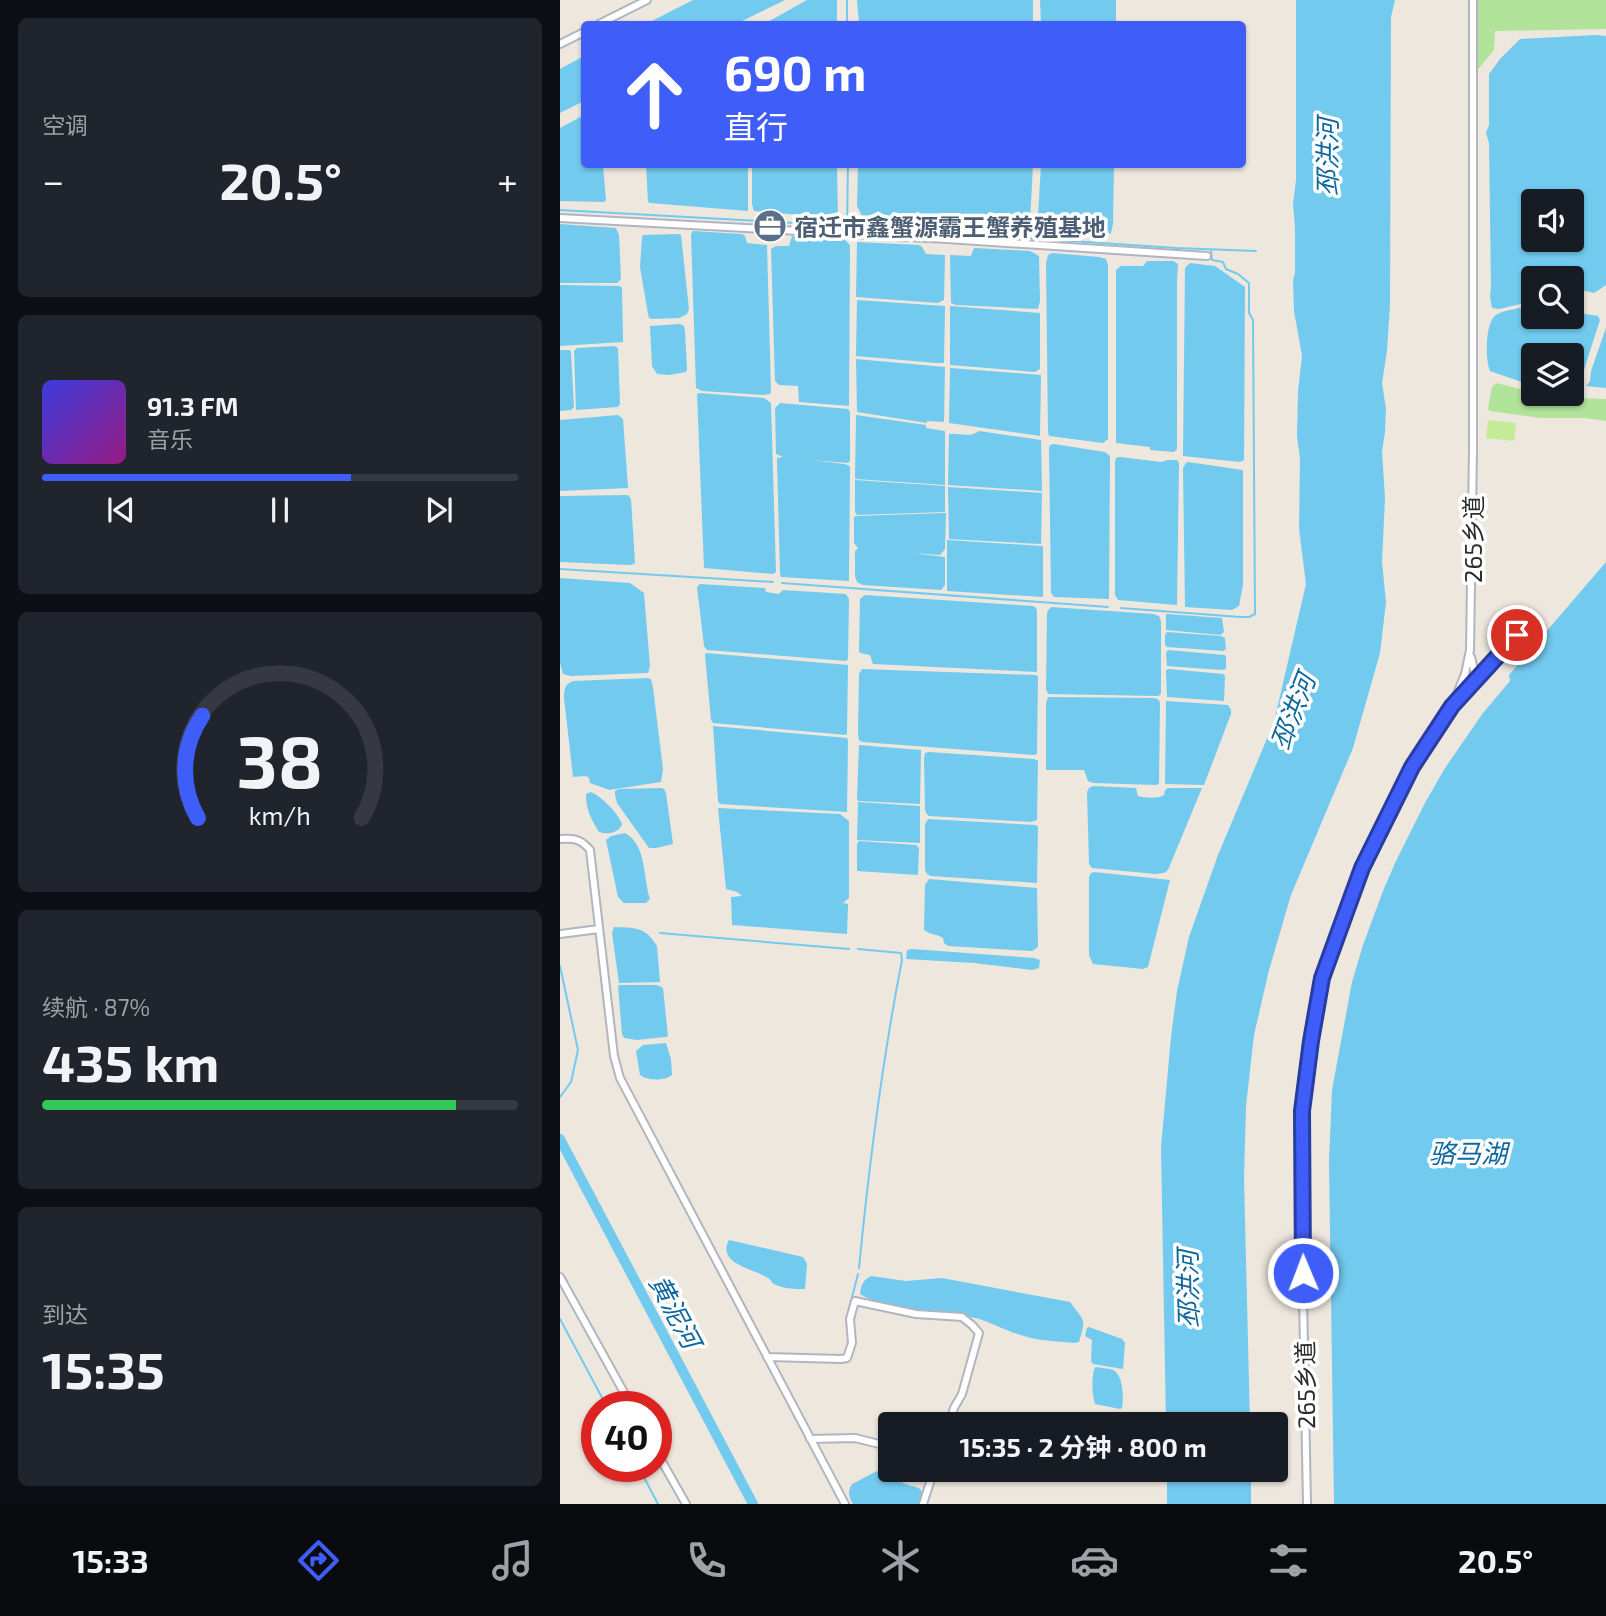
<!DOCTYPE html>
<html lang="zh">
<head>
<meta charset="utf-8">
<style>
	:root { --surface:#171b24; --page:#20242c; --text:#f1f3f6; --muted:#9ea1a6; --line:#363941; --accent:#3f5df9 }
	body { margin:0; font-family:"Exo 2","Noto Sans SC",sans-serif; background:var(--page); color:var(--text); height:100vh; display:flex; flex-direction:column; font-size:26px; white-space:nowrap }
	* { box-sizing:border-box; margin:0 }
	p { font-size:23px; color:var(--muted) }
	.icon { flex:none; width:38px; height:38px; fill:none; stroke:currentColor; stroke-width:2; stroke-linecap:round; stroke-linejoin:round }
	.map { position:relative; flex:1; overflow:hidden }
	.side { display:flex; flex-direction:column; gap:18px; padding:18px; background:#0d0f14; width:560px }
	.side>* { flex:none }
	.hud { position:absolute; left:21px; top:21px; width:665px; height:147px; border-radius:7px; box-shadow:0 2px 5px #0004; background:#3f5df9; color:#fff; overflow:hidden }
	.fabs { position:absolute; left:961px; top:189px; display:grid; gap:14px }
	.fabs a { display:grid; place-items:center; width:63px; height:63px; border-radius:7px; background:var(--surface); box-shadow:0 2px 5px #0004; font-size:35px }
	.speed { position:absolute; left:21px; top:1391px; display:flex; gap:14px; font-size:35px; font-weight:700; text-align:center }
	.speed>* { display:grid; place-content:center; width:91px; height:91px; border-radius:50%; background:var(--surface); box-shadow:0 2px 5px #0004; line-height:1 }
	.speed .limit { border:10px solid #d22; background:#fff; color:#111 }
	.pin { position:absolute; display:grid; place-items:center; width:60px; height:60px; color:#fff; margin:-30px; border:4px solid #fff; border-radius:50%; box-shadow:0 2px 7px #0007 }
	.me { position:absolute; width:77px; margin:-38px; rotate:359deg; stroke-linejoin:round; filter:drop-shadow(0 0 5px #0008) }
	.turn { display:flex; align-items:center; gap:24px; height:147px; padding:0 28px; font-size:32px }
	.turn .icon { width:91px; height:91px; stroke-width:2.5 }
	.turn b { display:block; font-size:49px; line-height:60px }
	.big { font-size:52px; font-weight:700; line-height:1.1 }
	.side .tile { flex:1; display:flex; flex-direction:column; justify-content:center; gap:10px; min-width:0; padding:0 24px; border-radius:10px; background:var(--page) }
	.side .dial { align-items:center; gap:0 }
	.dial svg { height:182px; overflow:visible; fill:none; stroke:var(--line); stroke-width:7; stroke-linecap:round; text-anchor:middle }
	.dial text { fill:var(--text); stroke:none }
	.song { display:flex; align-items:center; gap:21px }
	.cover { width:84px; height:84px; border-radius:10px; background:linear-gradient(135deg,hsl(240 70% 55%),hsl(310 70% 35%)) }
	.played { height:7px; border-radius:4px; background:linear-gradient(90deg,var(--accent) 65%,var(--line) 65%) }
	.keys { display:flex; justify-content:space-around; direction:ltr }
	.heat { display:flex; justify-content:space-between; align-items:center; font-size:38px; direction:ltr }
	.charge { height:10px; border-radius:5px; background:linear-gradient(90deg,#34c759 87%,var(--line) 0) }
	.trip { position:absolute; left:318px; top:1412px; width:410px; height:70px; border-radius:7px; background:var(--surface); box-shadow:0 2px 5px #0004; font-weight:700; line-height:70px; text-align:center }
	.tab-bar { display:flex; height:112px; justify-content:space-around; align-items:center; background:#090b0e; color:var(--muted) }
	.tab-bar .icon { width:49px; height:49px }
	.tab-bar .current { color:var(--accent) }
	.tab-bar b { font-size:32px; color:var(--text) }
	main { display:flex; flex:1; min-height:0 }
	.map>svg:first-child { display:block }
	.green { fill:#b2e39b }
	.pitch { fill:#c5eb97 }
	.water { fill:#72caef; fill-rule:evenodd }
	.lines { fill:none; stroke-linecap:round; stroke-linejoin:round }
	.stream { stroke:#72caef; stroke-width:2 }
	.river { stroke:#72caef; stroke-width:10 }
	.minor-casing { stroke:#b2b4bf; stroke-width:10 }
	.minor { stroke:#fff; stroke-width:6 }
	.route-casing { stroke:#293ca2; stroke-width:18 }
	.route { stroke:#3f5df9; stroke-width:12 }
	.labels { text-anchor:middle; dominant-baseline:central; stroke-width:7; stroke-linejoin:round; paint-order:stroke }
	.service-label { font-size:24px; font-weight:bold; fill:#4e5e75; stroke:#fff; text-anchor:start }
	.street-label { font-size:24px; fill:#2c2c2c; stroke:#fff }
	.water-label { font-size:26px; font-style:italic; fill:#0e689e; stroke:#fff }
</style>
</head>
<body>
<main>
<section class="side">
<div class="tile"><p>空调</p>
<div class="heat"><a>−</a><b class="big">20.5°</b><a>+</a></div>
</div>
<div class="tile">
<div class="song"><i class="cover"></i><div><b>91.3 FM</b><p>音乐</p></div></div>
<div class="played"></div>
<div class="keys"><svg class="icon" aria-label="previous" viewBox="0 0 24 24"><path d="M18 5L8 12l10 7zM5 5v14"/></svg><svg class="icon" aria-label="pause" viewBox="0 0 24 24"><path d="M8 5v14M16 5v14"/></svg><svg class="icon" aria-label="next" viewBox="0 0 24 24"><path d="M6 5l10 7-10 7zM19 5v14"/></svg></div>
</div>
<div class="tile dial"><svg viewBox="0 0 100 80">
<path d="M14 69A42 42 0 1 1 86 69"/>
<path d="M14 69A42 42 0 0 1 16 24" stroke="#3f5df9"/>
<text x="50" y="56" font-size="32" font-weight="700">38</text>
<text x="50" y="72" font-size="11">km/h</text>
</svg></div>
<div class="tile"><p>续航 · 87%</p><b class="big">435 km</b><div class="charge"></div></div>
<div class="tile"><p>到达</p><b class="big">15:35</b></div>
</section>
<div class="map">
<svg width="1046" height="1504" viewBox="0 0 1046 1504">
	<rect width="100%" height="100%" fill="#ede7de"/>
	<path class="green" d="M 917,0 L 1046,0 L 1046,29 L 935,31 L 934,50 L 916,72 Z
		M 936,383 L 973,392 L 973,394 L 987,394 L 1017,398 L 1046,399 L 1046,421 L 1025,418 L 980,418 L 929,411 L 928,408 L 932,387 Z"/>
	<path class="pitch" d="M 928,420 L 956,423 L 954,441 L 926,438 Z"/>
	<path class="water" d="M 133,0 L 225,0 L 176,24 L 86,24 Z
		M 247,0 L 277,0 L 277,24 L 204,24 Z
		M 297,0 L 473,0 L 473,24 L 299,24 Z
		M 480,0 L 556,0 L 556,24 L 481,24 Z
		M 736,0 L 835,0 L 831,17 L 830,304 L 827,351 L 822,383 L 826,409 L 825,432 L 822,451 L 825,498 L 822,562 L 826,602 L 820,653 L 793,748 L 731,895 L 709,970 L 694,1035 L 686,1106 L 684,1178 L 690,1424 L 606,1424 L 601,1147 L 611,1037 L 617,991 L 629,937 L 658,855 L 714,722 L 746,584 L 739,529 L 740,458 L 737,437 L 738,391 L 742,356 L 734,311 L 733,280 L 735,273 L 735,228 L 733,204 L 736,180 Z
		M 1036,35 L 1046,36 L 1046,285 L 1034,293 L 1021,290 L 1012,282 L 1012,278 L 973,278 L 973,301 L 939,309 L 932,308 L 930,297 L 931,286 L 929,143 L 926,133 L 929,125 L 929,74 L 940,59 L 960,39 ZM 973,201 L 1012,201 L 1012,240 L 973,240 Z
		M 24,56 L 24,101 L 0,113 L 0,69 Z
		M 24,115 L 24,164 L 43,165 L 46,200 L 44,202 L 0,201 L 0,128 Z
		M 86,165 L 188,165 L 188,211 L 90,203 L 88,202 Z
		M 192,165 L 277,165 L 278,218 L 194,211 L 192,204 Z
		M 298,165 L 473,165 L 470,222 L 467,227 L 457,229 L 303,218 L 297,206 Z
		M 481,165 L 554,165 L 553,224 L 551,233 L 547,235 L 515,233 L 512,232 L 511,228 L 484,226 L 481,224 L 478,216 Z
		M 0,224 L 56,228 L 59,235 L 61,279 L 57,283 L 0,283 Z
		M 133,231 L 182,234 L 185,236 L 187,243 L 207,245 L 211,391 L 210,394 L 204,395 L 142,391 L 136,388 L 131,234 Z
		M 118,234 L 121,235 L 129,309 L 127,314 L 119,318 L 92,319 L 89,318 L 88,314 L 80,267 L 82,237 L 83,235 Z
		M 232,236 L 283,238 L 290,245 L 289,406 L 239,402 L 238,386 L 219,385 L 215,381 L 211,249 L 216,246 L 229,246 Z
		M 297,242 L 359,245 L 362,247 L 366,254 L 385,255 L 384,300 L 378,303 L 296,297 Z
		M 414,248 L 470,251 L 479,256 L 480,301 L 478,309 L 396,305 L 391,303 L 390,255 L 411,256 Z
		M 492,253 L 539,257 L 546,259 L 548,265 L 548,439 L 543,443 L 489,436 L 488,432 L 486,263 L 488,255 Z
		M 587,261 L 613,261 L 618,264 L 617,282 L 617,449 L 614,452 L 590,450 L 590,447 L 556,443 L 556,270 L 561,266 L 583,266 Z
		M 630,263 L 655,266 L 685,287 L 684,460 L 680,462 L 623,456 L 625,268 Z
		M 0,285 L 60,286 L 62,288 L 63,342 L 0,346 Z
		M 297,300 L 385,306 L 384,363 L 376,363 L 296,356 Z
		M 390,306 L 480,313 L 480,369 L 475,372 L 390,365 Z
		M 958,308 L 973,309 L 973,317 L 1012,317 L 1012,312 L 1038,316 L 1040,320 L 1018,388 L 1012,389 L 1012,355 L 973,355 L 973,386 L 930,371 C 925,360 925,322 936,315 C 942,311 951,310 958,308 Z
		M 120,324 L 124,326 L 125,331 L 127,369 L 126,372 L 109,375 L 97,374 L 92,366 L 90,326 Z
		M 1046,328 L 1046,388 L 1026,386 L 1030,381 L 1031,371 Z
		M 54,346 L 58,348 L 60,404 L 58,407 L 16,410 L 14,351 L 17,348 Z
		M 0,350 L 10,350 L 11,352 L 14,407 L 11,410 L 0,411 Z
		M 296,359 L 385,367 L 384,422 L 367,421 L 367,423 L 297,412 Z
		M 390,368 L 481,375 L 480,436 L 389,423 Z
		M 139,393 L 204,398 L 211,403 L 216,572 L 213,574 L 144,568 L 137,394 Z
		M 220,403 L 288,409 L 290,412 L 290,461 L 288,463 L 251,460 L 284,464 L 288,465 L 290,467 L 289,581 L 221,577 L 220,574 L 217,461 L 217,458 L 223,457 L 216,454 L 215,408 Z
		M 58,415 L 63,419 L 68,488 L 0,491 L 0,420 Z
		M 296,415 L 366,425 L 366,428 L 385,431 L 385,485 L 295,479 Z
		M 419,431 L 481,440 L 482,491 L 388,485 L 389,434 C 399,433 411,438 419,431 Z
		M 494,444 L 545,452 L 550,456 L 549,599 L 494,597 L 491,593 L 489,448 L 490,445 Z
		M 560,457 L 601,462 L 608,460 L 617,460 L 619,463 L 617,605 L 558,600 L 555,595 L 555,462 L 556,458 Z
		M 628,462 L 683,470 L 683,585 L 679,606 L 672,610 L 625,607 L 623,468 L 626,463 Z
		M 295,480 L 385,486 L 385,512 L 297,515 L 295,512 Z
		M 388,487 L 482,493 L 481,544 L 389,539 Z
		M 68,495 L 71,499 L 75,563 L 71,565 L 0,562 L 0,496 Z
		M 386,513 L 385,549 L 380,555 L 352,553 L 385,557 L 385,585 L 381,590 L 303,585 L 297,582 L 295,576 L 295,551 L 298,548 L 294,543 L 294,517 L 296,516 Z
		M 387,540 L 483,546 L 483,597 L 387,591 Z
		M 1046,562 L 1046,1504 L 774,1504 L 769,1161 L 772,1090 L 792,982 L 803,945 L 823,891 L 836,861 L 866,801 L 885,768 L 923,713 L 950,681 L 949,675 Z
		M 0,578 L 70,583 L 84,593 L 90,666 L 88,673 L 11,676 L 3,674 L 0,663 Z
		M 140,584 L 205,588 L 206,592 L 219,594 L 223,590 L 286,594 L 289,599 L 288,659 L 286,661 L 147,650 L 144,646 L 137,587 Z
		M 305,595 L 473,606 L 476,608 L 477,612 L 477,672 L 313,664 L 310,655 L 300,653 L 299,651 L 300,599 Z
		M 491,607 L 593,614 L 599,616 L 601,621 L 601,694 L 598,696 L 488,694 L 486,689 L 487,612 Z
		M 607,614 L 662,618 L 664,632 L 660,635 L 606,630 L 606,615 Z
		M 607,632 L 661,636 L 665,638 L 666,649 L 663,651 L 607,647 L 605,645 L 605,635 Z
		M 608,650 L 664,655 L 666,656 L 666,669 L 662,670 L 607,666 L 606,653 Z
		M 146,653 L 288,665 L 287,733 L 286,735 L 153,723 L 151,720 L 145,655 Z
		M 302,669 L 475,675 L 478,676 L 477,754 L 474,755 L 302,742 L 299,740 L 298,733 L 299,674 Z
		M 609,669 L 663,674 L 665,676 L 664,701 L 607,697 L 606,670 Z
		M 87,678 L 91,679 L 93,688 L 103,769 L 101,782 L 49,790 L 30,783 L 29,778 L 26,776 L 13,777 L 4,698 C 4,689 5,684 13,681 Z
		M 488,697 L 595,698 L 599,700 L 600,703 L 599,783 L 597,785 L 533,783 L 528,781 L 524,770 L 486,770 L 486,703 Z
		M 606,701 L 668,705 L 671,710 L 671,714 L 644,785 L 605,784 Z
		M 153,726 L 287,738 L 288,741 L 287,812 L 160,804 L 158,801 Z
		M 299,745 L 361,750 L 360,804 L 298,801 L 297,798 Z
		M 369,752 L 474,759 L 478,761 L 477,820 L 471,822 L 369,816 L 366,813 L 365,809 L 364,758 L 365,753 Z
		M 533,786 L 576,788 L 578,796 C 585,798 598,799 604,795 L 605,790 L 608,788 L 642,788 L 608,870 L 604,873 L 596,874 L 532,868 L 529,864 L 527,792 L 529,788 Z
		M 101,788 L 104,789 L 106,793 L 113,844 L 96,848 L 89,848 L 57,803 L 55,795 L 55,791 L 59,789 Z
		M 31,792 C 41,796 59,814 62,824 C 59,833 48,835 39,832 C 31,819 26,810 26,794 Z
		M 298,802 L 360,806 L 360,843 L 297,840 Z
		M 158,808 L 280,814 L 289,821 L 289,898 L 283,903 L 288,904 L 288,906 L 287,934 L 172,925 L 171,897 L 182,896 L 177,892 L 166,889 Z
		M 368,819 L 476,825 L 478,827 L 477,883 L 371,876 L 367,874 L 365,870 L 365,824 Z
		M 65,833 C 87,845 83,878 90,899 L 86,903 L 64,903 L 58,897 L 46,840 L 51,836 Z
		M 299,841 L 356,845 L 359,848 L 358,875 L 297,871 L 297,844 Z
		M 534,872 L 610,880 L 588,967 L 583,969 L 533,964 L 529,955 L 529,877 L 531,873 Z
		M 369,879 L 477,888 L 478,947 L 472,951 L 388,946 L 384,943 L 383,938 C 378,934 370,935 364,930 L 365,885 Z
		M 54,927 C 75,928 85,926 97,946 L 100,982 L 59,983 L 52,933 Z
		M 352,949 L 474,958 L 480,960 L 479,968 L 472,970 L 414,963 L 346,959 L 347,950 Z
		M 60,985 L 97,985 L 103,988 L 108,1036 L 106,1037 L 77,1040 L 64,1038 L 62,1034 L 58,986 Z
		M 106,1043 L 111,1059 L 112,1075 C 105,1081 88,1081 80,1075 L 76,1051 L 83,1045 Z
		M 169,1240 L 243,1257 L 247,1264 L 245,1289 C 236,1289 224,1289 216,1285 C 208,1281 215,1283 208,1278 C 195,1269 156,1264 169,1240 Z
		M 311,1276 L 346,1281 L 382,1278 L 510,1302 C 525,1322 526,1318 519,1342 L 514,1343 C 497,1341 477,1341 461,1335 C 445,1331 432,1322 415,1318 C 376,1310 336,1315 300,1294 C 301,1285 303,1280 311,1276 Z
		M 529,1327 L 562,1339 L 565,1343 L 563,1369 L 533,1364 L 531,1361 L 532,1340 L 525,1336 L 527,1328 Z
		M 535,1367 C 540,1368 548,1368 553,1370 C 563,1374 564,1398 562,1408 L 560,1409 L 535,1404 C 532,1394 531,1377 535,1367 Z
		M 325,1469 C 333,1472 337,1479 343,1483 C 356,1489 367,1484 360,1504 L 293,1504 C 289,1497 287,1492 292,1484 C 304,1479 313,1471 325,1469 Z
		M 607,1470 L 691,1470 L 691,1504 L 607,1504 Z"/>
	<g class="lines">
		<path class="stream" d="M 287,0 L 287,24
			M 0,210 L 287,226 L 616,248 L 696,251
			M 287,226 L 288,164
			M 0,569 L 213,582
			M 222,583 L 548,607
			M 561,608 L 680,617 L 689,617 L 695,614 L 693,320 L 689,313 L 689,283 L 678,274 L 666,269 L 663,262 L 652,260 L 651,250
			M 100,933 L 289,949
			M 298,949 L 341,953 L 342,960 C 322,1062 309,1165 299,1268
			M 0,966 L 18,1050 L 11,1082 L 0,1097
			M 289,1309 L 298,1274
			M 0,1319 L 47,1407
			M 78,1466 L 98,1504"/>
		<path class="river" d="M 0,1139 L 193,1504"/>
		<defs>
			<path id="minor" d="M 39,24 L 87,0
				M 0,44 L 24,32
				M 0,218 L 387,239 L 647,256
				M 911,657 L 914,670 L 919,672 L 924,670
				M 895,702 L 957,635
				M 0,839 C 14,838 21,839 30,850 L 54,1056 L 60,1078 L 285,1504
				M 0,934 L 39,929
				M 0,1277 L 72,1407
				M 207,1357 L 281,1359 L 287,1358 L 292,1343 L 290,1319 L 295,1301 L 356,1314 L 402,1317 L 412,1325 L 419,1333 L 402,1394 L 394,1408 L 389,1424
				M 250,1439 L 295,1438 L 331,1447
				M 96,1451 L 126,1504
				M 363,1504 L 374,1470
				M 747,1504 L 741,1192 L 742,1111 L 751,1041 L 762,978 L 802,868 L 852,767 L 892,706 L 905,674 L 910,650 L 913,449 L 913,0"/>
		</defs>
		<use href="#minor" class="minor-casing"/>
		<use href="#minor" class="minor"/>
	</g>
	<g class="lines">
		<defs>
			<path id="route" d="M 743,1273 L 742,1111 L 751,1041 L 762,978 L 802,868 L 852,767 L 892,706 L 957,635"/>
		</defs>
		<use href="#route" class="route-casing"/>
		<use href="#route" class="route"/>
	</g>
	<defs>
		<symbol id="office-disc" viewBox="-11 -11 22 22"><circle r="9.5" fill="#5c6f8a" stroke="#fff"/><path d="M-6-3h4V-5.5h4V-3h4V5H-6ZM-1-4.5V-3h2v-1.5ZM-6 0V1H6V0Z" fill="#fff"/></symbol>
	</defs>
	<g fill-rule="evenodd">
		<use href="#office-disc" x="191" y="207" width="38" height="38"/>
	</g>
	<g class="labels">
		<g class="service-label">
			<text x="234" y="226">宿迁市鑫蟹源霸王蟹养殖基地</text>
		</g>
		<g class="street-label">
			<text transform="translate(912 539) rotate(-90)">265乡道</text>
			<text transform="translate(745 1385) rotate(-91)">265乡道</text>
		</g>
		<g class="water-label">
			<text transform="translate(766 157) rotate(-90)">邳洪河</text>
			<text transform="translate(732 711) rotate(-69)">邳洪河</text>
			<text x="908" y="1152">骆马湖</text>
			<text transform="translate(627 1289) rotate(-91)">邳洪河</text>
			<text transform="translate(116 1311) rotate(62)">黄泥河</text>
		</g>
	</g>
</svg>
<div class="fabs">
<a><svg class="icon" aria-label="sound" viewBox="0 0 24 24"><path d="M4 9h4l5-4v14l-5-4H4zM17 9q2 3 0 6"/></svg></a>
<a><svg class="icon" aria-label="search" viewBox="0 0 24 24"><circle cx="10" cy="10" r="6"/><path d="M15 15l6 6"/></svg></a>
<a><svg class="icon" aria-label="layers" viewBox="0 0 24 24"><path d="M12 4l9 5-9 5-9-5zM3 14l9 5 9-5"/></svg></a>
</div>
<div class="speed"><div class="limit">40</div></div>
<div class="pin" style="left:957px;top:635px;background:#d93025"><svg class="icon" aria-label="arrive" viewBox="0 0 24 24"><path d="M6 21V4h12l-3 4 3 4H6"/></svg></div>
<svg class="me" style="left:743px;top:1273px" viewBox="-20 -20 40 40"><circle r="17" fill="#3f5df9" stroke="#fff" stroke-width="3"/><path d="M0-11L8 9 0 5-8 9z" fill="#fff"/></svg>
<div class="trip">15:35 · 2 分钟 · 800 m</div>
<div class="hud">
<div class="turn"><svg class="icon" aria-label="ahead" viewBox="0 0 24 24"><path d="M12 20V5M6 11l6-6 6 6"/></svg><div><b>690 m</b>直行</div></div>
</div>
</div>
</main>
<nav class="tab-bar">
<b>15:33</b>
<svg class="icon current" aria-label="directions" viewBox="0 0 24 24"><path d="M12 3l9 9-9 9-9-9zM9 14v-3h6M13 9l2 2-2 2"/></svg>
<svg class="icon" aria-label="music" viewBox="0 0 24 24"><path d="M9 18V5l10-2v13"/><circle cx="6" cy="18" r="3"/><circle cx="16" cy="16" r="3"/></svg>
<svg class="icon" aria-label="phone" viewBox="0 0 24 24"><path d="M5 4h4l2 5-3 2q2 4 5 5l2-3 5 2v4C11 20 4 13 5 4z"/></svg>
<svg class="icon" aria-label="climate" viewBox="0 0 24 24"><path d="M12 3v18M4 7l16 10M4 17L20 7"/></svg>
<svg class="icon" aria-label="car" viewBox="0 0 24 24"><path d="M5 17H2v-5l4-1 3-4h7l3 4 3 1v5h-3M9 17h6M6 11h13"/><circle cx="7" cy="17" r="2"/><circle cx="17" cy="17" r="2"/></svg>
<svg class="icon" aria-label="filters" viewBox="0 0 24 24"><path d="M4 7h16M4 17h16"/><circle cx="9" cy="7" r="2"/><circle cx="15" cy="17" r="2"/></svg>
<b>20.5°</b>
</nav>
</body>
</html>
